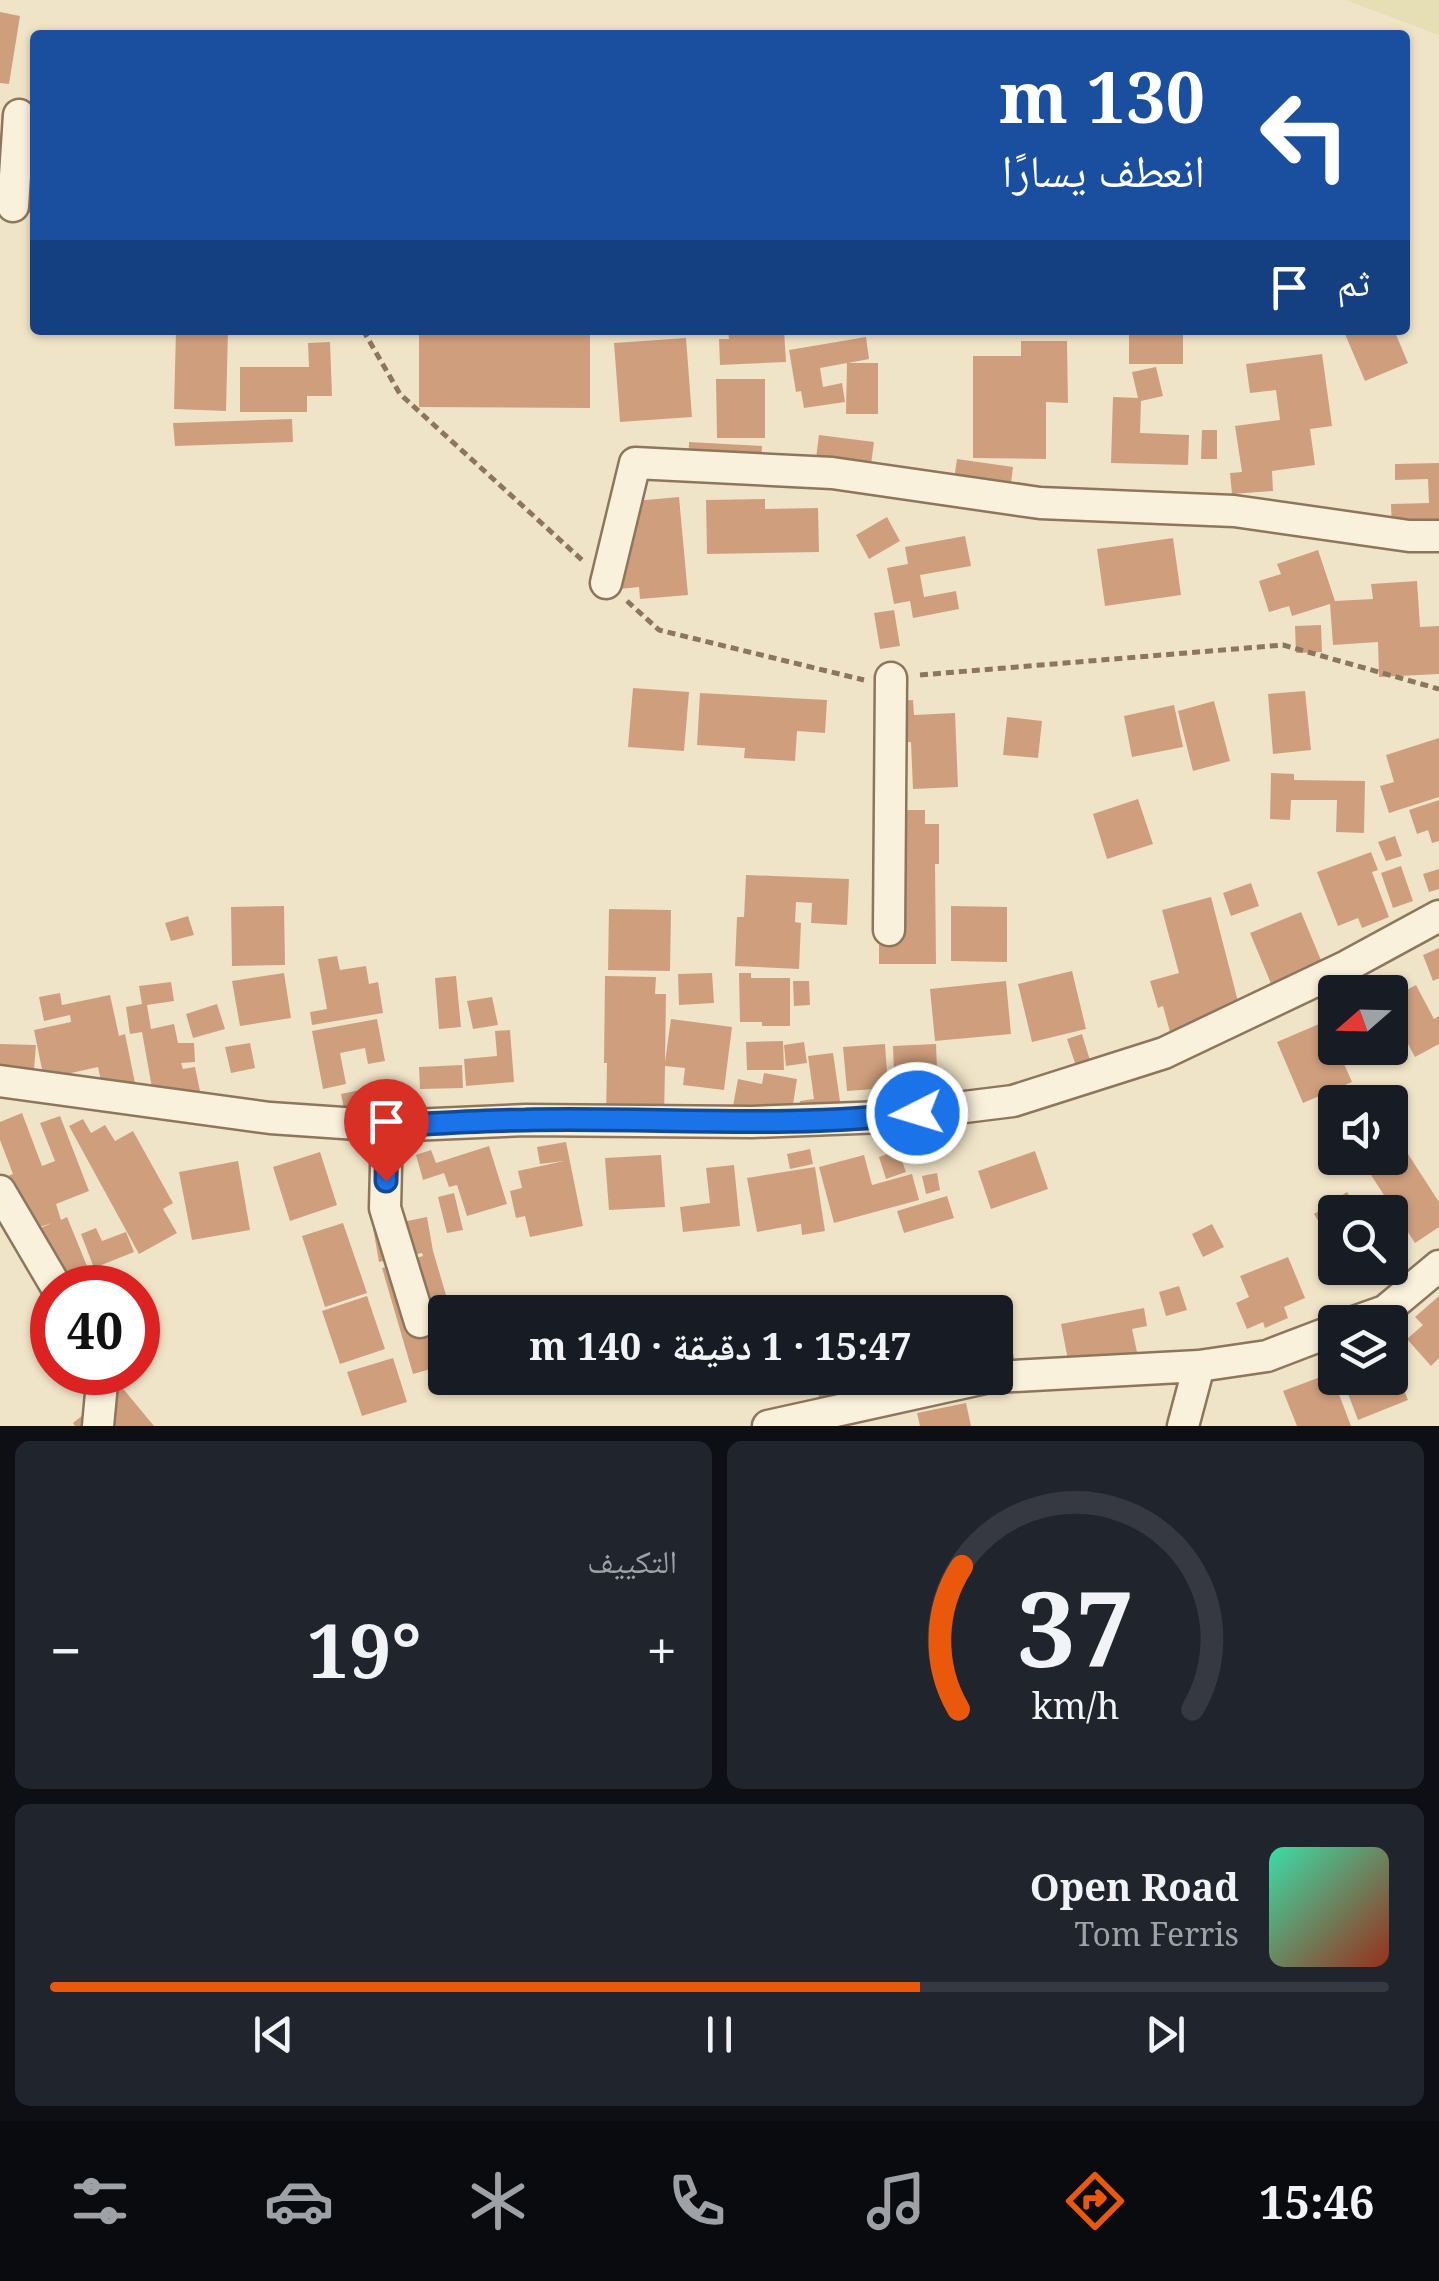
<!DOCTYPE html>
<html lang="ar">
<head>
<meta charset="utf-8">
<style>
	:root { --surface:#171b24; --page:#20242c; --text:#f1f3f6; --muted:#9ea1a6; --line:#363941; --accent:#ea580c }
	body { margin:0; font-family:"Noto Serif","Noto Naskh Arabic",serif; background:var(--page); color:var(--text); direction:rtl; height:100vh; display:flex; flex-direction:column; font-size:38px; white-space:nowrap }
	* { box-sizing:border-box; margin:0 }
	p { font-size:32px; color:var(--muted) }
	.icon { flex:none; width:55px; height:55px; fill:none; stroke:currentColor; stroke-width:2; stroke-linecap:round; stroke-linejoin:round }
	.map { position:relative; height:1426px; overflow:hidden; direction:ltr }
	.panel { display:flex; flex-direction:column; gap:15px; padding:15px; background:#0d0f14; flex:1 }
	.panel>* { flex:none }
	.guide { position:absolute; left:30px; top:30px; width:1380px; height:305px; border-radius:10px; box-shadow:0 2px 8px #0004; direction:rtl; background:#1a4fa0; color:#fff; overflow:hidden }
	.needle { width:65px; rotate:250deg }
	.fabs { position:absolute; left:1318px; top:975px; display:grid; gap:20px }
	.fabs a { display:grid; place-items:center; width:90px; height:90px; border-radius:10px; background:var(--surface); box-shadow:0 2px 8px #0004; font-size:50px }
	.speed { position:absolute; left:30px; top:1265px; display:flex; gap:20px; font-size:50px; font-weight:700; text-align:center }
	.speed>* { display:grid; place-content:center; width:130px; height:130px; border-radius:50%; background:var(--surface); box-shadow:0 2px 8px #0004; line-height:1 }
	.speed .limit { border:15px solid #d22; background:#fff; color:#111 }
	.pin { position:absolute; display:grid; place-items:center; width:85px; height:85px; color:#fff; margin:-102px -42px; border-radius:50% 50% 50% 0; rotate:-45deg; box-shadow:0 0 10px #0007 }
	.pin .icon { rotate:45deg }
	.me { position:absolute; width:110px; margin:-55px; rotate:265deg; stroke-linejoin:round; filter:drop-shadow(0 0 8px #0008) }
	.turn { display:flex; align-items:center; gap:35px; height:210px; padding:0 40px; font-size:45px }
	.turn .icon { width:130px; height:130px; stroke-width:2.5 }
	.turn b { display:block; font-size:70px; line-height:85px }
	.then { display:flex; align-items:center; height:95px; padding:0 40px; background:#0003; gap:20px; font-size:38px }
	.big { font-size:75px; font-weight:700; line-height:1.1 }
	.panel .card { flex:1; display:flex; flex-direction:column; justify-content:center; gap:15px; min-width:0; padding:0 35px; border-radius:15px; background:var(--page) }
	.panel .dial { align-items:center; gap:0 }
	.dial svg { height:260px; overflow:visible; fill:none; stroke:var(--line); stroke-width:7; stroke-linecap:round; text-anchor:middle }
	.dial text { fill:var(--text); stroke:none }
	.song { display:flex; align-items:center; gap:30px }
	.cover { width:120px; height:120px; border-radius:15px; background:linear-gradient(135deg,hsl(160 70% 55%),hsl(10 70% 35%)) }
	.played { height:10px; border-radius:5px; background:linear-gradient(90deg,var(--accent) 65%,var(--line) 65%) }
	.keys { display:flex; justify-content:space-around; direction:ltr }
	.heat { display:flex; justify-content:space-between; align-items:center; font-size:55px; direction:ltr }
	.panel .tiles { flex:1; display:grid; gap:15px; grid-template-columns:1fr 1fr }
	.card:last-child { grid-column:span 2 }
	.trip { position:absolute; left:428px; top:1295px; width:585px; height:100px; border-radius:10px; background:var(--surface); box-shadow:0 2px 8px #0004; font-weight:700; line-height:100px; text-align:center; direction:rtl }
	.menu { display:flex; height:160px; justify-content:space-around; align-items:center; background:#090b0e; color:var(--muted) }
	.menu .icon { width:70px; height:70px }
	.menu .active { color:var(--accent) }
	.menu b { font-size:45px; color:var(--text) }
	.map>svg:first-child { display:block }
	.farmland { fill:#e6deb5 }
	.building { fill:#cf9f7d }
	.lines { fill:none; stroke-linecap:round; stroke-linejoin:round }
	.minor-casing { stroke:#8d765c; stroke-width:35 }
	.path { stroke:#8d765c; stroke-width:5; stroke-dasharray:8 5; stroke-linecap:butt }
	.minor { stroke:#faf1dc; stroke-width:30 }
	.route-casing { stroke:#114b97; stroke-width:25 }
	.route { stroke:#1a73e8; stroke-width:18 }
</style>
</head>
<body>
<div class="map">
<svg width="1439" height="1426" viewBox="0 0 1439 1426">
	<rect width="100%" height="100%" fill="#f0e4c8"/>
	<path class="farmland" d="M 1345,0 L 1439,0 L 1439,35 Z"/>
	<path class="building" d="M 0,12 L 20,16 L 9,84 L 0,83 Z
		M 17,133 L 35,136 L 35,214 L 4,209 Z
		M 176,330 L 228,330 L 226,411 L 174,409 Z
		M 419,330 L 590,330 L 590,408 L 419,407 Z
		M 728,330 L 784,330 L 786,362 L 720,365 L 719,339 L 729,339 Z
		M 1129,330 L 1183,330 L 1183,364 L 1129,364 Z
		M 1355,330 L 1394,330 L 1408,363 L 1365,381 L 1345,334 Z
		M 866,337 L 869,359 L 848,363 L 878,363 L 878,414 L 846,414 L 847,363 L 820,368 L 823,387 L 842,383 L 845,402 L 804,408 L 801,391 L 796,392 L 789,350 Z
		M 686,338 L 692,417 L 620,422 L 614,343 Z
		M 1021,341 L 1067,341 L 1068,403 L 1046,402 L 1046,459 L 973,458 L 973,356 L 1021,356 Z
		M 330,342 L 332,396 L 307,396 L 307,412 L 240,412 L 240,367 L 309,367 L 308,343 Z
		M 1322,354 L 1332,426 L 1310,429 L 1315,465 L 1272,471 L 1273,491 L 1232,494 L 1230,473 L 1242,472 L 1235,426 L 1280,420 L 1276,390 L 1250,393 L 1246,364 Z
		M 1156,367 L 1163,396 L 1141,401 L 1140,433 L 1189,435 L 1188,465 L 1111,463 L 1113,397 L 1138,398 L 1132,372 Z
		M 716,379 L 765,379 L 765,438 L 717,438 Z
		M 292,419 L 293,442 L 175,446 L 173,423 Z
		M 1202,430 L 1217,430 L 1217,459 L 1201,459 Z
		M 819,435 L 874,442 L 870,472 L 813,481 Z
		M 689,442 L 762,446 L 760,481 L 688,478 Z
		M 957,459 L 1013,467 L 1007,515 L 950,507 Z
		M 1439,463 L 1439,532 L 1392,533 L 1391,504 L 1429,503 L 1428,479 L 1395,480 L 1395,464 Z
		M 679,497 L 688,595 L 640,599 L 639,587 L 620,589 L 613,503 Z
		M 765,499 L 765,509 L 818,508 L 819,552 L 707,554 L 706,500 Z
		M 887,517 L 900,541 L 869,559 L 856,535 Z
		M 965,536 L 971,566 L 920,575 L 924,597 L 956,591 L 959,609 L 913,618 L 910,601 L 894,604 L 887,568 L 908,564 L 905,547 Z
		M 1173,538 L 1181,595 L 1105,606 L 1097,549 Z
		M 1318,550 L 1335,601 L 1373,599 L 1371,584 L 1417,581 L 1420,627 L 1439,626 L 1439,674 L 1379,677 L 1378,642 L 1333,645 L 1330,604 L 1292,616 L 1289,606 L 1269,612 L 1259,581 L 1281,574 L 1277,564 Z
		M 894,610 L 900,646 L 880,649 L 874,613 Z
		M 1321,625 L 1322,652 L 1296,653 L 1295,626 Z
		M 633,688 L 689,692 L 684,751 L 628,747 Z
		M 1305,691 L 1311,750 L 1273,754 L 1268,694 Z
		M 700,693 L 827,700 L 825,733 L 797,731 L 795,761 L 744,758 L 745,748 L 697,745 Z
		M 913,700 L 914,715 L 955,713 L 958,787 L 913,789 L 911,742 L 882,744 L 880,702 Z
		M 1214,701 L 1230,761 L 1193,771 L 1178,711 Z
		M 1174,705 L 1183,747 L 1132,757 L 1124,716 Z
		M 1007,717 L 1042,721 L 1038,758 L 1003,755 Z
		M 1439,738 L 1439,797 L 1389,813 L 1380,786 L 1394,782 L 1386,755 Z
		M 1271,773 L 1294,774 L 1294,780 L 1365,781 L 1364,833 L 1336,832 L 1337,800 L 1291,800 L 1290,820 L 1270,819 Z
		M 1138,799 L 1153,844 L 1107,859 L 1093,814 Z
		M 1439,800 L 1439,841 L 1432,843 L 1428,830 L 1417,834 L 1409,810 Z
		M 879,810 L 925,810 L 925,824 L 939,824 L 939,864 L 935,864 L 936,964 L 879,964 Z
		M 1395,836 L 1402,856 L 1386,861 L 1378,842 Z
		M 1371,852 L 1378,870 L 1372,872 L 1389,917 L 1362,928 L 1358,918 L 1338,926 L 1317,872 Z
		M 1401,866 L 1413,901 L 1393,908 L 1381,873 Z
		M 1439,869 L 1439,889 L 1429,892 L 1423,874 Z
		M 746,875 L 849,879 L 847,925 L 811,923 L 812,903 L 796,902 L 795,922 L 801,923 L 799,969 L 735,966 L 737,917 L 744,917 Z
		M 1251,883 L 1259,906 L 1231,916 L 1223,893 Z
		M 1211,897 L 1241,1013 L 1170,1032 L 1163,1006 L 1158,1008 L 1150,981 L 1179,973 L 1162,910 Z
		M 284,906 L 285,965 L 232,966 L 231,907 Z
		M 951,906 L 1007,907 L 1007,962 L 951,961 Z
		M 609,909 L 671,910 L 670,971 L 608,970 Z
		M 1301,912 L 1323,965 L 1272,986 L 1250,933 Z
		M 188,916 L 194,935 L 171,941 L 165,923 Z
		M 1439,948 L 1439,978 L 1433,981 L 1423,955 Z
		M 337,956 L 340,970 L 366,966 L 369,984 L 378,982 L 383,1013 L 312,1025 L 310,1012 L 327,1009 L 318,959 Z
		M 1072,971 L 1086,1029 L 1032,1042 L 1018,984 Z
		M 284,973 L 291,1018 L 240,1026 L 232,981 Z
		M 712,973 L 714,1003 L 679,1005 L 678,974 Z
		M 739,973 L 751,973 L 751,978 L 790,978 L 790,1026 L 762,1026 L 762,1022 L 740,1022 Z
		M 456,976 L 461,1027 L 439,1029 L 435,978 Z
		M 605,976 L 656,977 L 655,994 L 666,994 L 665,1062 L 671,1019 L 732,1027 L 724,1090 L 683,1085 L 685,1068 L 665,1066 L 664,1119 L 606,1118 L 607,1063 L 604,1063 Z
		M 793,981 L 809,981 L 810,1005 L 794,1006 Z
		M 1006,981 L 1011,1034 L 935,1041 L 930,989 Z
		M 171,982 L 174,1001 L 147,1005 L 151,1029 L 174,1024 L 178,1043 L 194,1043 L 195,1062 L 181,1063 L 183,1069 L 195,1067 L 200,1091 L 154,1099 L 142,1032 L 130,1034 L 126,1007 L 142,1004 L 139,986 Z
		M 1416,985 L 1434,1019 L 1439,1016 L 1439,1044 L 1415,1057 L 1390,1010 L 1390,999 Z
		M 60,993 L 62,1005 L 110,995 L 119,1036 L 125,1034 L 135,1083 L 103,1090 L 98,1067 L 44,1079 L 34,1030 L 71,1022 L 70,1015 L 44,1021 L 39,997 Z
		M 492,997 L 498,1025 L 473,1029 L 467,1001 Z
		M 217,1004 L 225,1029 L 193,1038 L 186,1014 Z
		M 377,1019 L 385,1061 L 368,1064 L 365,1048 L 340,1053 L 346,1084 L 323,1089 L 312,1031 Z
		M 1326,1021 L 1335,1042 L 1335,1048 L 1337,1048 L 1352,1082 L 1303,1103 L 1277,1042 Z
		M 510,1030 L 514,1082 L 466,1086 L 464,1059 L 497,1056 L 495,1031 Z
		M 1082,1034 L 1092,1067 L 1078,1072 L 1067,1039 Z
		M 783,1041 L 784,1070 L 747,1070 L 746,1042 Z
		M 804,1042 L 807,1063 L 786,1066 L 784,1045 Z
		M 250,1043 L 255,1068 L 231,1073 L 225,1047 Z
		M 0,1044 L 36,1045 L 34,1070 L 0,1068 Z
		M 885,1044 L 888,1088 L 847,1091 L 843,1047 Z
		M 936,1044 L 938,1096 L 895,1098 L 893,1046 Z
		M 833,1053 L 842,1115 L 803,1121 L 800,1101 L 814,1099 L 808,1056 Z
		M 462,1065 L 463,1088 L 420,1089 L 419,1067 Z
		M 764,1073 L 797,1079 L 791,1117 L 733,1106 L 738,1079 L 762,1084 Z
		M 385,1085 L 392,1119 L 348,1128 L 341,1094 Z
		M 22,1113 L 42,1166 L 55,1161 L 40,1123 L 60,1116 L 89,1191 L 56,1204 L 61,1220 L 67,1217 L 96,1288 L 74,1288 L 72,1283 L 63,1288 L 22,1236 L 52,1223 L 34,1229 L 0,1179 L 13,1174 L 0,1140 L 0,1122 Z
		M 83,1119 L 91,1133 L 105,1125 L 115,1141 L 133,1131 L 173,1203 L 163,1209 L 177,1233 L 139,1254 L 69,1126 Z
		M 1390,1126 L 1439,1202 L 1439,1227 L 1415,1243 L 1360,1158 L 1390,1158 Z
		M 566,1142 L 583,1226 L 530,1237 L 525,1216 L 516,1218 L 510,1191 L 522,1188 L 518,1171 L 564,1161 L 540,1164 L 537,1147 Z
		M 489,1146 L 507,1204 L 467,1216 L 457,1185 L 449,1187 L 444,1173 L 423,1180 L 416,1155 L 431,1150 L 436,1163 Z
		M 810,1149 L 813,1164 L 790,1169 L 787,1154 Z
		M 898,1150 L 906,1172 L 886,1179 L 879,1157 Z
		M 1035,1151 L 1048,1189 L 991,1209 L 978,1171 Z
		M 320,1152 L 337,1205 L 290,1221 L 273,1167 Z
		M 661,1155 L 665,1207 L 609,1210 L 605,1158 Z
		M 864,1155 L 872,1185 L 912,1174 L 919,1200 L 834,1223 L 819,1167 Z
		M 238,1161 L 250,1230 L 192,1240 L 179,1172 Z
		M 734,1165 L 740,1226 L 683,1232 L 680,1207 L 710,1203 L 706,1168 Z
		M 815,1167 L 825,1231 L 802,1235 L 801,1224 L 757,1232 L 747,1178 Z
		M 937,1173 L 940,1190 L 926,1194 L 922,1176 Z
		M 1347,1192 L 1360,1212 L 1335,1212 L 1335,1248 L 1314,1214 Z
		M 454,1193 L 463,1230 L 447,1233 L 438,1197 Z
		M 947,1196 L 954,1218 L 904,1233 L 897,1211 Z
		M 427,1217 L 433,1251 L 451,1312 L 445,1312 L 445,1365 L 413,1374 L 382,1268 L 423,1256 L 422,1253 L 379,1262 L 373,1228 Z
		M 343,1223 L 367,1293 L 325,1307 L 302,1236 Z
		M 1212,1224 L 1224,1247 L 1203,1257 L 1192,1234 Z
		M 96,1228 L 102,1241 L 126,1232 L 134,1252 L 94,1268 L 81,1234 Z
		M 1288,1257 L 1305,1298 L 1284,1307 L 1288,1318 L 1265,1328 L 1263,1322 L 1247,1329 L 1236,1303 L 1249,1297 L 1240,1276 Z
		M 1179,1286 L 1187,1310 L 1166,1316 L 1159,1292 Z
		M 367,1296 L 385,1349 L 340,1364 L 322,1311 Z
		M 1439,1296 L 1439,1358 L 1431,1366 L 1407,1339 L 1423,1325 L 1415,1317 Z
		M 1144,1308 L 1147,1326 L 1132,1329 L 1137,1352 L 1069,1365 L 1061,1324 Z
		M 1006,1328 L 1019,1375 L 995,1378 L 995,1331 Z
		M 1390,1355 L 1408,1400 L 1358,1420 L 1342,1378 L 1390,1378 Z
		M 393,1358 L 407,1402 L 362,1416 L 347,1372 Z
		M 1331,1373 L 1351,1426 L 1297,1426 L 1283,1391 Z
		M 814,1378 L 854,1378 L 861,1403 L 823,1413 Z
		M 120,1385 L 154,1426 L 75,1426 L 73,1423 Z
		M 966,1403 L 971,1426 L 920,1426 L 917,1413 Z"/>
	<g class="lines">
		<defs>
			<path id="minor" d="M 13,206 L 19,115
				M 606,583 L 635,463 L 832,473 L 1040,503 L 1234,511 L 1409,536 L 1439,536
				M 889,930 L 891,678
				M 0,1081 L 270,1118 L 387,1126 L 526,1120 L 752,1122 L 884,1117 L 1013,1101 L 1164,1053 L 1347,966 L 1439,916
				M 387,1126 L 385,1208 L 420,1322
				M 0,1191 L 57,1288
				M 1354,1322 L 1385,1311 L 1439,1266
				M 995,1377 L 1199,1366
				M 98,1426 L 103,1372
				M 768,1426 L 985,1378
				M 1183,1426 L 1199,1366 L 1267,1356 L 1335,1330"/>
		</defs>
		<use href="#minor" class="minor-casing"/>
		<path class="path" d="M 363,330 L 400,394 L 582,560
			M 627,601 L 659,630 L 864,680
			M 920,675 L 1283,645 L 1439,689"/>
		<use href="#minor" class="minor"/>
	</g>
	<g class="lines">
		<defs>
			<path id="route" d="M 386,1181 L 387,1126 C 433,1124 479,1120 525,1120 C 655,1117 787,1129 917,1113"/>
		</defs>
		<use href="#route" class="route-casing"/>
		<use href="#route" class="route"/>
	</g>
</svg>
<div class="fabs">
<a><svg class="needle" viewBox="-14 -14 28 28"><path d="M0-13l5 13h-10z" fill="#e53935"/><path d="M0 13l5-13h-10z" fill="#9ea1a6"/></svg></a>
<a><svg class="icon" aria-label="sound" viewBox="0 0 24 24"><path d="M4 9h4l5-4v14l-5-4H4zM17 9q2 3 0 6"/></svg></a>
<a><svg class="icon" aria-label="search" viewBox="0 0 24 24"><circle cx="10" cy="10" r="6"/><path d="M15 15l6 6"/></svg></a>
<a><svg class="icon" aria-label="layers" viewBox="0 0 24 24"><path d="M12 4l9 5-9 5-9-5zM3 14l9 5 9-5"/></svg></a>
</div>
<div class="speed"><div class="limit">40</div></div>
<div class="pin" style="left:386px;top:1181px;background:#d93025"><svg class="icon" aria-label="arrive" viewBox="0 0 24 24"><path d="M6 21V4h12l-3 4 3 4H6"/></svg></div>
<svg class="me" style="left:917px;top:1113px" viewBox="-20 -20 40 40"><circle r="17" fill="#1a73e8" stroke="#fff" stroke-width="3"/><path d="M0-11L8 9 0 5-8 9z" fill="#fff"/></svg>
<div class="trip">15:47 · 1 دقيقة · 140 m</div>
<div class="guide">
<div class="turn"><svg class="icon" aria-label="left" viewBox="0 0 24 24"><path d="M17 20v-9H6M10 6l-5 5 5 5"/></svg><div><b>130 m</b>انعطف يسارًا</div></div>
<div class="then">ثم<svg class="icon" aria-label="arrive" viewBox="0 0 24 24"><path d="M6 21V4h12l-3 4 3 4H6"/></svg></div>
</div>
</div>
<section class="panel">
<div class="tiles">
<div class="card dial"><svg viewBox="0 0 100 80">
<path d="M14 69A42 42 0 1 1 86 69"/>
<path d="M14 69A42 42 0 0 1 15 25" stroke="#ea580c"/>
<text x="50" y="56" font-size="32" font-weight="700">37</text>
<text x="50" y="72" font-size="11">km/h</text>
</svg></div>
<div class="card"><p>التكييف</p>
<div class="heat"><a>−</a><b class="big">19°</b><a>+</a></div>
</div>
<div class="card">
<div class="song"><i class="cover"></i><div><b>Open Road</b><p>Tom Ferris</p></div></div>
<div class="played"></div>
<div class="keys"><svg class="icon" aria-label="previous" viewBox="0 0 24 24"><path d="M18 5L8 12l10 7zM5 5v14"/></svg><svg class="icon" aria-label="pause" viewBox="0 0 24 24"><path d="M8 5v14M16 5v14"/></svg><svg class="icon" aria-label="next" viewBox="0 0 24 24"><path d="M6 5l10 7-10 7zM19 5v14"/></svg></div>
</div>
</div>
</section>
<nav class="menu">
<b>15:46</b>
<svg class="icon active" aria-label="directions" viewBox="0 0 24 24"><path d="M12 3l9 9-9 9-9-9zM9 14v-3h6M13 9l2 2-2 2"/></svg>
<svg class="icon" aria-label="music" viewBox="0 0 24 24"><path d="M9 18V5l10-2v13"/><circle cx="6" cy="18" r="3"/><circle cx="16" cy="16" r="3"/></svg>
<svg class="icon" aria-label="phone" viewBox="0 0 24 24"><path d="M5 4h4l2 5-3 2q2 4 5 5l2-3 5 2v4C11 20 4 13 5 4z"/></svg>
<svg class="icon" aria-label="climate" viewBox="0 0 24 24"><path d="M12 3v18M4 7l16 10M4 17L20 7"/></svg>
<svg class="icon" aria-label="car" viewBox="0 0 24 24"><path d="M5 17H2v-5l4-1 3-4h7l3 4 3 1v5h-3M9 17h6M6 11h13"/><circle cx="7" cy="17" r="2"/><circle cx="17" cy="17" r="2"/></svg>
<svg class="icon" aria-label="filters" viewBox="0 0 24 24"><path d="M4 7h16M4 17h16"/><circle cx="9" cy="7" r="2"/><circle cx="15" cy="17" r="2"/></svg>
</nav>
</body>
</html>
